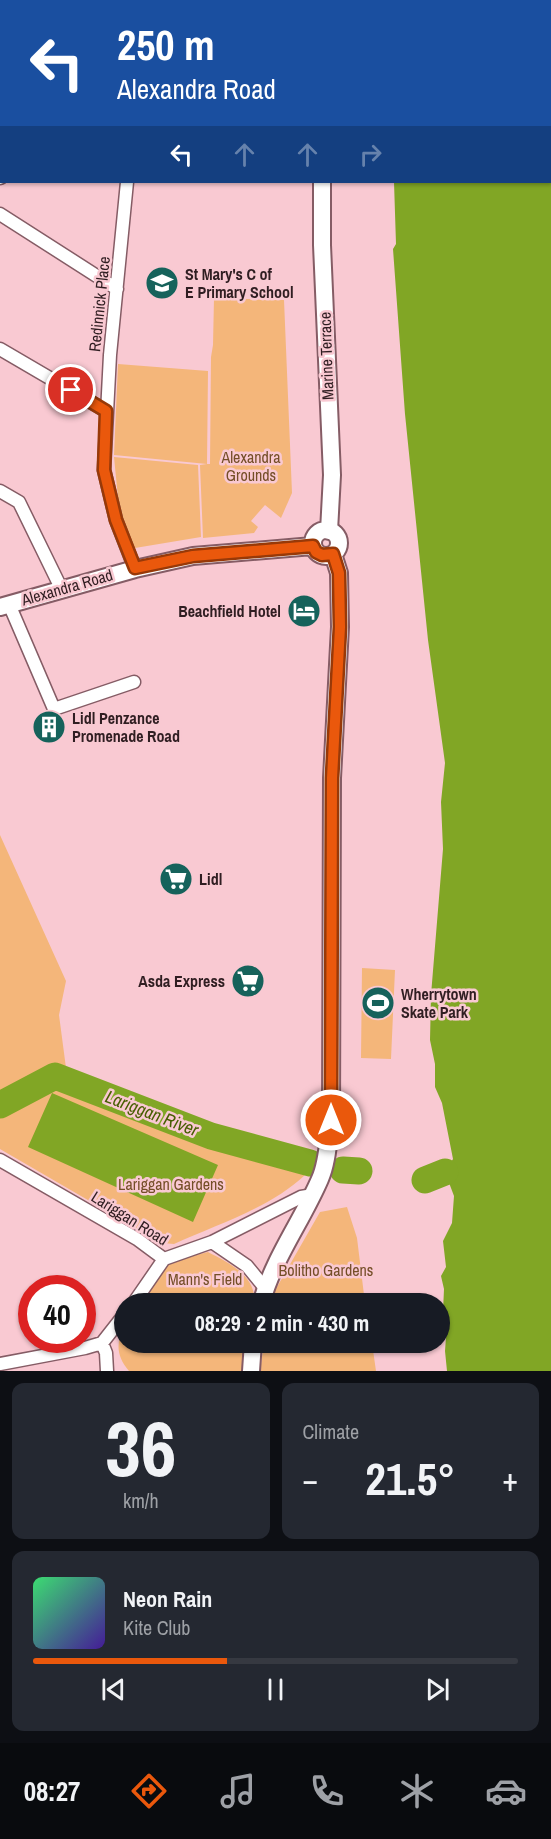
<!DOCTYPE html>
<html lang="en">
<head>
<meta charset="utf-8">
<style>
	:root { --surface:#171b24; --page:#242831; --text:#f1f3f6; --muted:#9ea1a6; --line:#363941; --accent:#ea580c }
	body { margin:0; font-family:"Archivo Narrow",sans-serif; background:var(--page); color:var(--text); height:100vh; display:flex; flex-direction:column; font-size:22px; white-space:nowrap }
	* { box-sizing:border-box; margin:0 }
	p { font-size:20px; color:var(--muted) }
	.icon { flex:none; width:33px; height:33px; fill:none; stroke:currentColor; stroke-width:2; stroke-linecap:round; stroke-linejoin:round }
	.map { position:relative; height:1371px; overflow:hidden }
	.panel { display:flex; flex-direction:column; gap:12px; padding:12px; background:#0d0f14; flex:1 }
	.panel>* { flex:none }
	.hud { position:absolute; left:0px; top:0px; width:552px; height:183px; box-shadow:0 2px 4px #0004; background:#1a4fa0; color:#fff; overflow:hidden }
	.speed { position:absolute; left:18px; top:1275px; display:flex; gap:12px; font-size:30px; font-weight:700; text-align:center }
	.speed>* { display:grid; place-content:center; width:78px; height:78px; border-radius:50%; background:var(--surface); box-shadow:0 2px 4px #0004; line-height:1 }
	.speed .limit { border:9px solid #d22; background:#fff; color:#111 }
	.pin { position:absolute; display:grid; place-items:center; width:51px; height:51px; color:#fff; margin:-26px; border:3px solid #fff; border-radius:50%; box-shadow:0 2px 6px #0007 }
	.me { position:absolute; width:66px; margin:-33px; rotate:0deg; stroke-linejoin:round; filter:drop-shadow(0 0 4px #0008) }
	.turn { display:flex; align-items:center; gap:21px; height:126px; padding:0 18px; font-size:27px }
	.turn .icon { width:78px; height:78px; stroke-width:2.5 }
	.turn b { display:block; font-size:42px; line-height:51px }
	.lanes { display:flex; align-items:center; height:57px; padding:0 18px; background:#0003; justify-content:center; gap:30px; direction:ltr }
	.lanes .off { opacity:.35 }
	.big { font-size:45px; font-weight:800; line-height:1.1 }
	.panel .widget { flex:1; display:flex; flex-direction:column; justify-content:center; gap:9px; min-width:0; padding:0 21px; border-radius:12px; background:var(--page) }
	.panel .dial { align-items:center; gap:0 }
	.dial b { font-size:78px; line-height:1 }
	.song { display:flex; align-items:center; gap:18px }
	.cover { width:72px; height:72px; border-radius:9px; background:linear-gradient(135deg,hsl(140 70% 55%),hsl(260 70% 35%)) }
	.played { height:6px; border-radius:3px; background:linear-gradient(90deg,var(--accent) 40%,var(--line) 40%) }
	.keys { display:flex; justify-content:space-around; direction:ltr }
	.heat { display:flex; justify-content:space-between; align-items:center; font-size:33px; direction:ltr }
	.panel .tiles { flex:1; display:grid; gap:12px; grid-template-columns:1fr 1fr }
	.widget:last-child { grid-column:span 2 }
	.trip { position:absolute; left:114px; top:1293px; width:336px; height:60px; border-radius:30px; background:var(--surface); box-shadow:0 2px 4px #0004; font-weight:800; line-height:60px; text-align:center }
	.tabs { display:flex; height:96px; justify-content:space-around; align-items:center; background:#090b0e; color:var(--muted) }
	.tabs .icon { width:42px; height:42px }
	.tabs .on { color:var(--accent) }
	.tabs b { font-size:27px; color:var(--text) }
	.map>svg:first-child { display:block }
	.green { fill:#f4b67a }
	.water { fill:#81a625 }
	.lines { fill:none; stroke-linecap:round; stroke-linejoin:round }
	.river { stroke:#81a625; stroke-width:27 }
	.street-casing { stroke:#855c65; stroke-width:15 }
	.secondary-casing { stroke:#855c65; stroke-width:20 }
	.street { stroke:#fff; stroke-width:12 }
	.secondary { stroke:#fff; stroke-width:16 }
	.route-casing { stroke:#983908; stroke-width:15 }
	.route { stroke:#ea580c; stroke-width:10 }
	.labels { text-anchor:middle; dominant-baseline:central; stroke-width:5; stroke-linejoin:round; paint-order:stroke }
	.poi-label { font-size:16px; font-weight:bold; fill:#301e22; stroke:#f9c9d2; text-anchor:start }
	.street-label { font-size:16px; fill:#301e22; stroke:#f9c9d2 }
	.park-label { font-size:16px; fill:#744e27; stroke:#f9c9d2 }
	.water-label { font-size:18px; font-style:italic; fill:#475f02; stroke:#f9c9d2 }
</style>
</head>
<body>
<div class="map">
<svg width="551" height="1371" viewBox="0 0 551 1371">
	<rect width="100%" height="100%" fill="#f9c9d2"/>
	<path class="green" d="M 214,298 L 284,300 L 292,493 L 281,518 L 265,505 L 251,521 L 258,527 L 254,533 L 203,538 L 200,465 L 207,464 L 114,455 L 118,364 L 208,371 L 207,464 L 210,464 L 211,357 L 213,345 Z
		M 114,457 L 198,465 L 201,537 L 135,548 L 120,518 Z
		M 0,835 L 66,981 L 59,1015 L 68,1083 L 210,1139 L 284,1161 L 305,1175 C 270,1208 218,1224 174,1244 L 162,1243 L 0,1149 Z
		M 362,968 L 395,970 L 391,1059 L 361,1058 Z
		M 347,1207 L 357,1238 L 365,1303 L 271,1303 L 273,1294 L 320,1212 Z
		M 208,1252 C 229,1263 257,1276 254,1303 L 140,1304 L 169,1262 Z
		M 124,1326 L 124,1342 L 249,1343 L 246,1371 L 129,1371 C 116,1356 116,1343 124,1326 Z
		M 264,1343 L 372,1343 L 376,1371 L 260,1371 Z"/>
	<path class="water" d="M 387,0 L 551,0 L 551,1371 L 447,1371 L 445,1351 L 447,1323 L 443,1311 L 444,1289 L 441,1276 L 446,1267 L 443,1241 L 452,1223 L 454,1196 L 445,1172 L 453,1159 L 442,1103 L 435,1087 L 435,1064 L 430,1040 L 431,995 L 443,849 L 441,802 L 445,763 L 428,640 L 405,414 L 393,249 L 396,244 L 394,182 L 550,182 L 550,2 Z
		M 52,1093 L 218,1165 L 193,1222 L 28,1147 Z"/>
	<g class="lines">
		<path class="river" d="M 0,1105 L 55,1076 L 211,1136 L 310,1163
			M 343,1170 L 359,1171
			M 425,1180 L 445,1172"/>
		<defs>
			<path id="street" d="M 55,0 L 57,2
				M 122,2 L 122,0
				M 0,18 L 2,19
				M 0,178 L 2,177
				M 127,182 L 110,355 L 104,470 L 116,520 L 135,569
				M 0,214 L 117,289
				M 0,349 L 106,411
				M 0,491 L 19,502 L 61,588
				M 9,604 L 54,709 L 134,682
				M 0,1160 L 137,1239 L 164,1259
				M 212,1242 L 247,1266 L 265,1288
				M 164,1259 L 212,1242 L 301,1197 L 313,1195
				M 133,1304 L 164,1259
				M 102,1343 L 106,1353 L 107,1371
				M 0,1364 L 85,1348 L 102,1343 L 124,1315"/>
			<path id="secondary" d="M 341,2 L 341,0
				M 322,182 L 322,245 L 332,475 L 329,531
				M313 543a13 13 0 1 1 26 0a13 13 0 1 1-26 0Z
				M 0,607 L 135,569 L 193,556 L 313,546
				M 261,1304 C 273,1259 302,1221 320,1179 C 328,1161 328,1139 331,1120 L 332,778 L 340,627 L 339,573 L 333,554
				M 251,1371 L 253,1342"/>
		</defs>
		<use href="#street" class="street-casing"/>
		<use href="#secondary" class="secondary-casing"/>
		<use href="#street" class="street"/>
		<use href="#secondary" class="secondary"/>
	</g>
	<g class="lines">
		<defs>
			<path id="route" d="M 71,390 L 106,411 L 104,470 L 116,520 L 135,568 L 193,556 L 313,546 L 316,552 L 322,555 L 333,554 L 339,573 L 340,627 L 332,778 L 331,1120"/>
		</defs>
		<use href="#route" class="route-casing"/>
		<use href="#route" class="route"/>
	</g>
	<defs>
		<symbol id="school-disc" viewBox="-11 -11 22 22"><circle r="9.5" fill="#16625b" stroke="#f9c9d2"/><path d="M0-5L7-2L0 1L-7-2ZM-4 1L0 2.5L4 1V4Q0 6-4 4Z" fill="#fff"/></symbol>
		<symbol id="hotel-disc" viewBox="-11 -11 22 22"><circle r="9.5" fill="#16625b" stroke="#f9c9d2"/><path d="M-6-4.5h1.5V1H6V5H4.5V3h-9V5H-6ZM-4 0a1.8 1.8 0 1 1 3.6 0ZM.5 0V-2.5h3Q6-2.5 6 0Z" fill="#fff"/></symbol>
		<symbol id="building-disc" viewBox="-11 -11 22 22"><circle r="9.5" fill="#16625b" stroke="#f9c9d2"/><path d="M-4-6H4V6H1V3H-1V6H-4ZM-2.5-4.3h1.7v1.8h-1.7ZM.8-4.3h1.7v1.8H.8ZM-2.5-1h1.7V.8h-1.7ZM.8-1h1.7V.8H.8Z" fill="#fff"/></symbol>
		<symbol id="supermarket-disc" viewBox="-11 -11 22 22"><circle r="9.5" fill="#16625b" stroke="#f9c9d2"/><path d="M-6-5.5h2.5l.6 2H6L4.5 2H-2.5L-4.4-4H-6ZM-1.5 3.2a1.3 1.3 0 1 0 .1 0ZM3 3.2a1.3 1.3 0 1 0 .1 0Z" fill="#fff"/></symbol>
		<symbol id="stadium-disc" viewBox="-11 -11 22 22"><circle r="9.5" fill="#16625b" stroke="#f9c9d2"/><path d="M0-5a6.5 5 0 1 0 0 10a6.5 5 0 1 0 0-10ZM-3.5-1.8h7v3.6h-7Z" fill="#fff"/></symbol>
	</defs>
	<g fill-rule="evenodd">
		<use href="#school-disc" x="143" y="264" width="38" height="38"/>
		<use href="#hotel-disc" x="285" y="592" width="38" height="38"/>
		<use href="#building-disc" x="30" y="708" width="38" height="38"/>
		<use href="#supermarket-disc" x="157" y="860" width="38" height="38"/>
		<use href="#supermarket-disc" x="229" y="962" width="38" height="38"/>
		<use href="#stadium-disc" x="359" y="984" width="38" height="38"/>
	</g>
	<g class="labels">
		<g class="poi-label">
			<text x="185" y="274">St Mary's C of<tspan x="185" dy="18">E Primary School</tspan></text>
			<text x="281" y="611" text-anchor="end">Beachfield Hotel</text>
			<text x="72" y="718">Lidl Penzance<tspan x="72" dy="18">Promenade Road</tspan></text>
			<text x="199" y="879">Lidl</text>
			<text x="225" y="981" text-anchor="end">Asda Express</text>
			<text x="401" y="994">Wherrytown<tspan x="401" dy="18">Skate Park</tspan></text>
		</g>
		<g class="street-label">
			<text transform="translate(99 304) rotate(-84)">Redinnick Place</text>
			<text transform="translate(326 356) rotate(-92)">Marine Terrace</text>
			<text transform="translate(67 587) rotate(-16)">Alexandra Road</text>
			<text transform="translate(130 1218) rotate(32)">Lariggan Road</text>
		</g>
		<g class="park-label">
			<text x="251" y="457">Alexandra<tspan x="251" dy="18">Grounds</tspan></text>
			<text x="171" y="1184">Lariggan Gardens</text>
			<text x="326" y="1270">Bolitho Gardens</text>
			<text x="205" y="1279">Mann's Field</text>
		</g>
		<g class="water-label">
			<text transform="translate(152 1113) rotate(21)">Lariggan River</text>
		</g>
	</g>
</svg>
<div class="speed"><div class="limit">40</div></div>
<div class="pin" style="left:71px;top:390px;background:#d93025"><svg class="icon" aria-label="arrive" viewBox="0 0 24 24"><path d="M6 21V4h12l-3 4 3 4H6"/></svg></div>
<svg class="me" style="left:331px;top:1120px" viewBox="-20 -20 40 40"><circle r="17" fill="#ea580c" stroke="#fff" stroke-width="3"/><path d="M0-11L8 9 0 5-8 9z" fill="#fff"/></svg>
<div class="trip">08:29 · 2 min · 430 m</div>
<div class="hud">
<div class="turn"><svg class="icon" aria-label="left" viewBox="0 0 24 24"><path d="M17 20v-9H6M10 6l-5 5 5 5"/></svg><div><b>250 m</b>Alexandra Road</div></div>
<div class="lanes"><svg class="icon" aria-label="left" viewBox="0 0 24 24"><path d="M17 20v-9H6M10 6l-5 5 5 5"/></svg><svg class="icon off" aria-label="ahead" viewBox="0 0 24 24"><path d="M12 20V5M6 11l6-6 6 6"/></svg><svg class="icon off" aria-label="ahead" viewBox="0 0 24 24"><path d="M12 20V5M6 11l6-6 6 6"/></svg><svg class="icon off" aria-label="right" viewBox="0 0 24 24"><path d="M7 20v-9h11M14 6l5 5-5 5"/></svg></div>
</div>
</div>
<section class="panel">
<div class="tiles">
<div class="widget dial"><b>36</b><p>km/h</p></div>
<div class="widget"><p>Climate</p>
<div class="heat"><a>−</a><b class="big">21.5°</b><a>+</a></div>
</div>
<div class="widget">
<div class="song"><i class="cover"></i><div><b>Neon Rain</b><p>Kite Club</p></div></div>
<div class="played"></div>
<div class="keys"><svg class="icon" aria-label="previous" viewBox="0 0 24 24"><path d="M18 5L8 12l10 7zM5 5v14"/></svg><svg class="icon" aria-label="pause" viewBox="0 0 24 24"><path d="M8 5v14M16 5v14"/></svg><svg class="icon" aria-label="next" viewBox="0 0 24 24"><path d="M6 5l10 7-10 7zM19 5v14"/></svg></div>
</div>
</div>
</section>
<nav class="tabs">
<b>08:27</b>
<svg class="icon on" aria-label="directions" viewBox="0 0 24 24"><path d="M12 3l9 9-9 9-9-9zM9 14v-3h6M13 9l2 2-2 2"/></svg>
<svg class="icon" aria-label="music" viewBox="0 0 24 24"><path d="M9 18V5l10-2v13"/><circle cx="6" cy="18" r="3"/><circle cx="16" cy="16" r="3"/></svg>
<svg class="icon" aria-label="phone" viewBox="0 0 24 24"><path d="M5 4h4l2 5-3 2q2 4 5 5l2-3 5 2v4C11 20 4 13 5 4z"/></svg>
<svg class="icon" aria-label="climate" viewBox="0 0 24 24"><path d="M12 3v18M4 7l16 10M4 17L20 7"/></svg>
<svg class="icon" aria-label="car" viewBox="0 0 24 24"><path d="M5 17H2v-5l4-1 3-4h7l3 4 3 1v5h-3M9 17h6M6 11h13"/><circle cx="7" cy="17" r="2"/><circle cx="17" cy="17" r="2"/></svg>
</nav>
</body>
</html>
